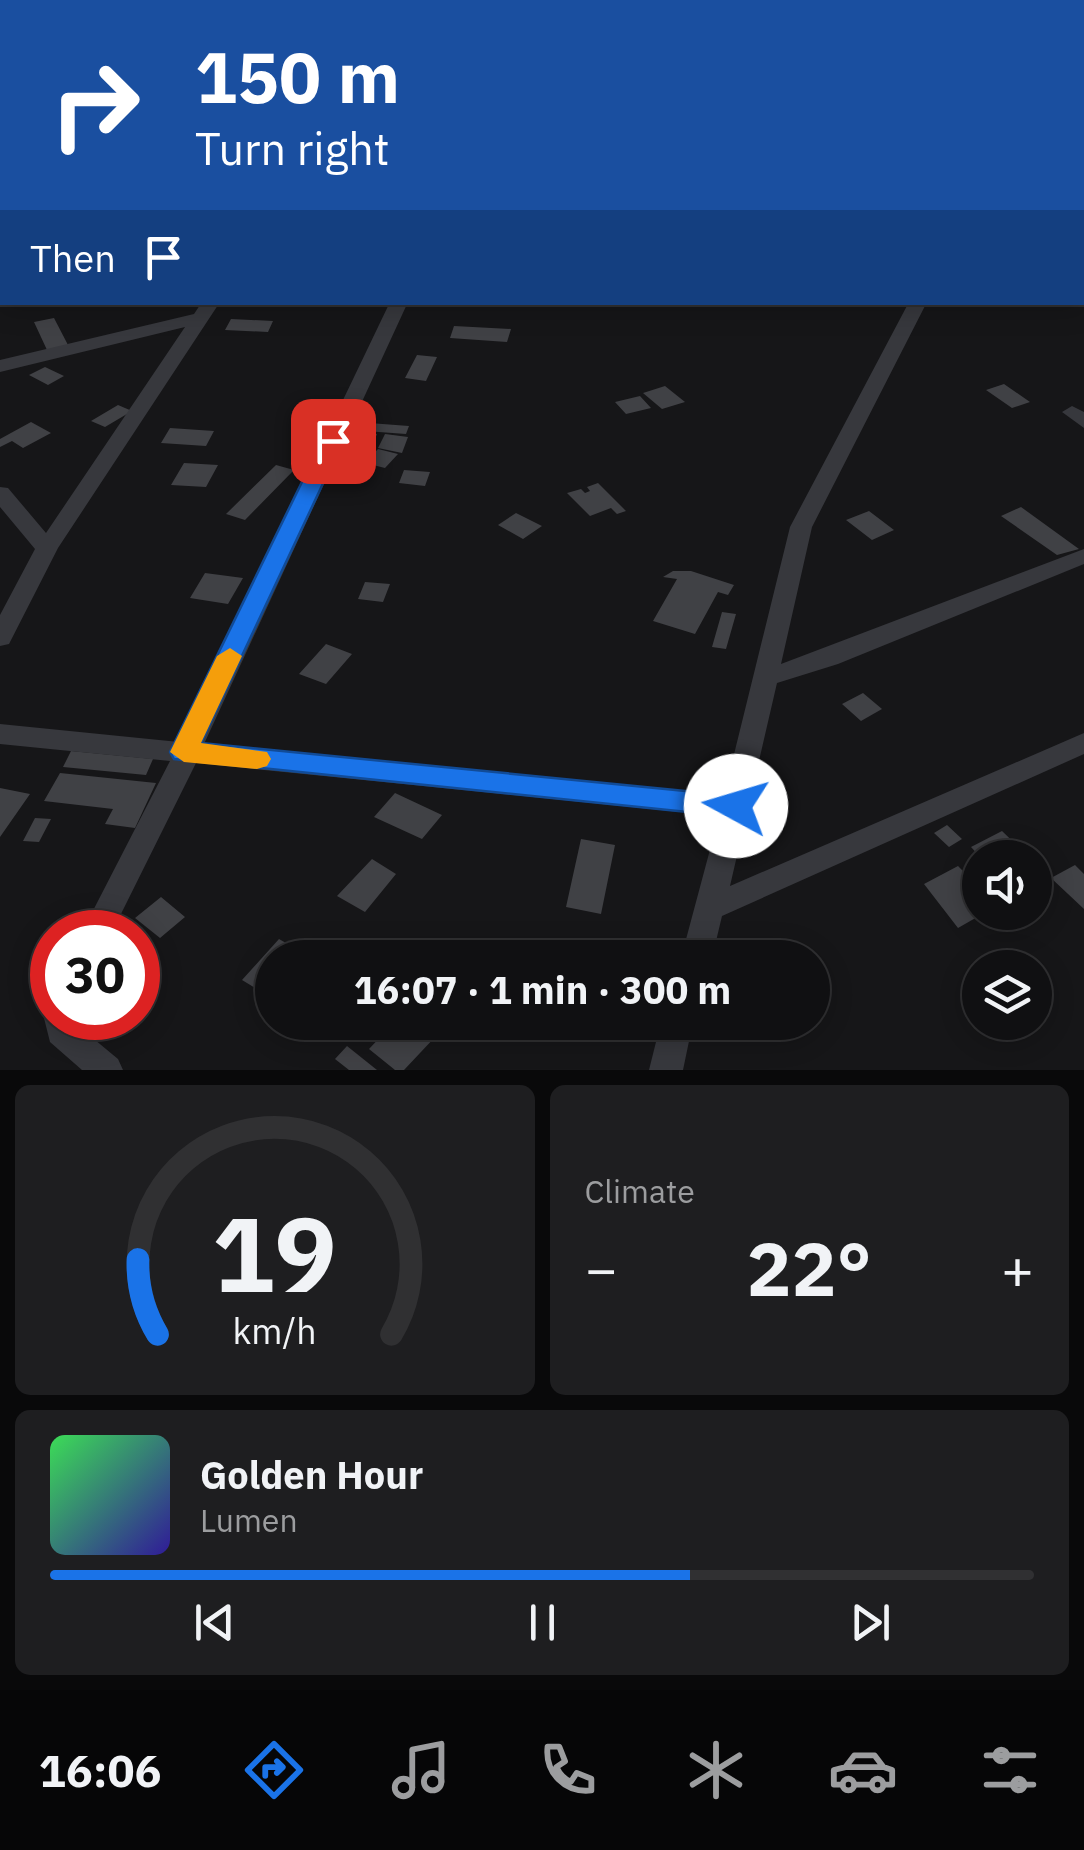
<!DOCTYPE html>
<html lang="en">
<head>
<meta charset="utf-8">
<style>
	:root { --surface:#101012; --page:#1e1e20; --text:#f1f3f6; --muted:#9c9d9f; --line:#303032; --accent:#1a73e8 }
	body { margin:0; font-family:"IBM Plex Sans",sans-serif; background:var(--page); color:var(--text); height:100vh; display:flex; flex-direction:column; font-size:38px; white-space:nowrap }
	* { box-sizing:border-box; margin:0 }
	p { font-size:32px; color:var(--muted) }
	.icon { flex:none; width:55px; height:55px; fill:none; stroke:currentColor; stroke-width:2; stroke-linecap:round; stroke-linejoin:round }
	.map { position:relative; height:1070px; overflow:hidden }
	.sheet { display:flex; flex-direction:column; gap:15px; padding:15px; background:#09090a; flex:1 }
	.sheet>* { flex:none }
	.guide { position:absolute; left:0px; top:0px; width:1085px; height:305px; box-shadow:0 5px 25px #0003,0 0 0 2px var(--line); background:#1a4fa0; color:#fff; overflow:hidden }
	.buttons { position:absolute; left:962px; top:840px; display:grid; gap:20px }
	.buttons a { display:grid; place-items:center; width:90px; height:90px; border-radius:50%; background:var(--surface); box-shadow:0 5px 25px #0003,0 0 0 2px var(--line); font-size:50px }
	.speed { position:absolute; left:30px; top:910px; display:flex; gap:20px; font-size:50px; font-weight:700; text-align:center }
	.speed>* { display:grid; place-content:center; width:130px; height:130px; border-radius:50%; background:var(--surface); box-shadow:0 5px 25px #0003,0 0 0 2px var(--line); line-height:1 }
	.speed .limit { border:15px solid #d22; background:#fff; color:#111 }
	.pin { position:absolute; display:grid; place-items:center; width:85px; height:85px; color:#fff; margin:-42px; border-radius:20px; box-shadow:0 5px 15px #0006 }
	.me { position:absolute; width:110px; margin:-55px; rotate:276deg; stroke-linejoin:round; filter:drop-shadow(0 0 8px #0008) }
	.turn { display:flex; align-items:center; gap:35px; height:210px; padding:0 30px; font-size:45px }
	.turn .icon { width:130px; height:130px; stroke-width:2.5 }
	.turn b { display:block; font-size:70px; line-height:85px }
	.then { display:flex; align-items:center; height:95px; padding:0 30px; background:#0003; gap:20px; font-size:38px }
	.big { font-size:75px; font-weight:800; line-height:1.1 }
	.sheet .card { flex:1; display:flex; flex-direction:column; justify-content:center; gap:15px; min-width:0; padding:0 35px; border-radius:15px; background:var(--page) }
	.sheet .dial { align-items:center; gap:0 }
	.dial svg { height:260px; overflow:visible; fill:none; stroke:var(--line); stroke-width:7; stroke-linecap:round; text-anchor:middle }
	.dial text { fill:var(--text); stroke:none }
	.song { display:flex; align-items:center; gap:30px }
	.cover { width:120px; height:120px; border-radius:15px; background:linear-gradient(135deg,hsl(130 70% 55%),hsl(250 70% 35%)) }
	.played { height:10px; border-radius:5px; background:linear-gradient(90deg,var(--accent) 65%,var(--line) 65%) }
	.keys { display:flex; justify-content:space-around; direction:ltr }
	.heat { display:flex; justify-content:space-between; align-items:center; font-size:55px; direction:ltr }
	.sheet .tiles { flex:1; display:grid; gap:15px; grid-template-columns:1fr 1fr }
	.card:last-child { grid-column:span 2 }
	.trip { position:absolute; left:255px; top:940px; width:575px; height:100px; border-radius:50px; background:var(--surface); box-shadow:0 5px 25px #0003,0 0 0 2px var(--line); font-weight:800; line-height:100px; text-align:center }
	.dock { display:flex; height:160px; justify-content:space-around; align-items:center; background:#060607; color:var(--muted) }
	.dock .icon { width:70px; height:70px }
	.dock .active { color:var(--accent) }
	.dock b { font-size:45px; color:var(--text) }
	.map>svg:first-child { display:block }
	.building { fill:#404145 }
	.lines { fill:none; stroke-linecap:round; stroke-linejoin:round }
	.minor { fill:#37383d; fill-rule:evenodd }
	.primary { fill:#53555c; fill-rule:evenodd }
	.route { fill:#1a73e8; stroke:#114b97; stroke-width:2.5 }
	.slow { fill:#f59e0b }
</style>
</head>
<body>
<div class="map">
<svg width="1084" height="1070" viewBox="0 0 1084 1070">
	<rect width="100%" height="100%" fill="#161618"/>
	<path class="building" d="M 54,318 L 68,345 L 47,350 L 34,322 Z
		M 231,319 L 273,321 L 268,332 L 225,330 Z
		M 454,326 L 511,329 L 507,342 L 450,338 Z
		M 417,355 L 437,357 L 426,381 L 405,378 Z
		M 45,367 L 64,376 L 48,385 L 29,375 Z
		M 1004,384 L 1030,402 L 1012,408 L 986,390 Z
		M 665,386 L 685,402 L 662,409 L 643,393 Z
		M 640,396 L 651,408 L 626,414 L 615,402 Z
		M 118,405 L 132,411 L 105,427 L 91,421 Z
		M 31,422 L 51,433 L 23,448 L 12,441 L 0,447 L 0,439 Z
		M 356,422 L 409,426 L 406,434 L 352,430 Z
		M 170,428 L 214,431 L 206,446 L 161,443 Z
		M 351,432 L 377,434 L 370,451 L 344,449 Z
		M 385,434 L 408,437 L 402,453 L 378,448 Z
		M 378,449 L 398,454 L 385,468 L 365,463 Z
		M 184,463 L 218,465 L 206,487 L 171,485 Z
		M 276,465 L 294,470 L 245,520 L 226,514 Z
		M 404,470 L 430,472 L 425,486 L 399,483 Z
		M 598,483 L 626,511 L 617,514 L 611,508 L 590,516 L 567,493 L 581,489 L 585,493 L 590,491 L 587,487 Z
		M 1021,507 L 1079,549 L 1057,555 L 1001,516 Z
		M 869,511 L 894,530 L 872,540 L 846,520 Z
		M 516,513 L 542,526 L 523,539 L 498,525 Z
		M 673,571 L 691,571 L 734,585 L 728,595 L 718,592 L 695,634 L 653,621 L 677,579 L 663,577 Z
		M 205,573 L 243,578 L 228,604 L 190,598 Z
		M 365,582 L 390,584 L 383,602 L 358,599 Z
		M 722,612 L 736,614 L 726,649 L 712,647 Z
		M 326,644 L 352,654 L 326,684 L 299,674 Z
		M 863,693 L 882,709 L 861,721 L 842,704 Z
		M 71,751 L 153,759 L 146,775 L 63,767 Z
		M 60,773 L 156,783 L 135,828 L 105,824 L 113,809 L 44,801 Z
		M 0,788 L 30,794 L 0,837 Z
		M 395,793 L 442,815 L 422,839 L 374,817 Z
		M 35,818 L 51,819 L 39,842 L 23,841 Z
		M 947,825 L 962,839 L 949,847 L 934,833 Z
		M 1002,831 L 1030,858 L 981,858 L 971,847 Z
		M 581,839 L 615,845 L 601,914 L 566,907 Z
		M 372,859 L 396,874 L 365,912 L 337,896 Z
		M 1075,865 L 1084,874 L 1084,909 L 1051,878 Z
		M 958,866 L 969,877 L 980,872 L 980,912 L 986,912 L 958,928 L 924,884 Z
		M 161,897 L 185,917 L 160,938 L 135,918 Z
		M 279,939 L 312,958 L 272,958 L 272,998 L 242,980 Z
		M 386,1022 L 419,1022 L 436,1036 L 404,1070 L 395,1070 L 369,1049 L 385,1032 L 380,1028 Z
		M 347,1046 L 377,1070 L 349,1070 L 335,1059 Z"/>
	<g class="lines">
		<path class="minor" d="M 1077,0 L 1084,0 L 1084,6 L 1076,2 Z
			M 2,37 L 2,45 L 0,46 L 0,38 Z
			M 0,66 L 2,66 L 2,74 L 0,74 Z
			M 0,106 L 2,106 L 2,114 L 0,114 Z
			M 1082,162 L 1084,162 L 1084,170 L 1082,170 Z
			M 1082,226 L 1084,226 L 1084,236 L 1082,236 Z
			M 0,285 L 2,285 L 2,295 L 0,295 Z
			M 202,302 L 220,302 L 58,548 L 9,644 L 0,646 L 0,615 L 35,549 L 0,507 L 0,487 L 8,488 L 46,533 L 185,327 L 0,372 L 0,360 L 194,314 Z
			M 390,302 L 408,302 L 204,744 L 724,795 L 790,527 L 909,302 L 927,302 L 812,527 L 781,664 L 1084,549 L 1084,564 L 838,664 L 777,683 L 730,886 L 1084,733 L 1084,754 L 722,916 L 712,958 L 681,958 L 719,816 L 196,763 L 112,932 L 82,932 L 170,761 L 0,744 L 0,724 L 179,742 Z
			M 1072,406 L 1084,412 L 1084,428 L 1062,412 Z
			M 52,1006 L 52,1018 L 76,1018 L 77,1025 L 118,1059 L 123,1070 L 82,1070 L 50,1042 L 44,1018 Z
			M 661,1022 L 693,1022 L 683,1070 L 649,1070 Z"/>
		<path class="primary" d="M 696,0 L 717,0 L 718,2 L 698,2 Z
			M 1082,257 L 1084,258 L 1084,274 L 1082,274 Z"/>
	</g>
	<path class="route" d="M 333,435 L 343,441 L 201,743 L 736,796 L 746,799 L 750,806 L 746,814 L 736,817 L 174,759 L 170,752 L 322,441 Z"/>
	<path class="slow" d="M 230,648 L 242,656 L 201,743 L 267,752 L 271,759 L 267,766 L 257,769 L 184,762 L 170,752 L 217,656 Z"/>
</svg>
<div class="buttons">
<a><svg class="icon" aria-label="sound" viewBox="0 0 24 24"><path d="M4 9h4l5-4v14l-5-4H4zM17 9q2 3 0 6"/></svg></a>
<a><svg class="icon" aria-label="layers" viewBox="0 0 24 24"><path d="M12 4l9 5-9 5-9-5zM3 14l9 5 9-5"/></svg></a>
</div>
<div class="speed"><div class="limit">30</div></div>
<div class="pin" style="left:333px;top:441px;background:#d93025"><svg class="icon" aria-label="arrive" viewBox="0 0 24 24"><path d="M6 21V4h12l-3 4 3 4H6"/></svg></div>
<svg class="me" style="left:736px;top:806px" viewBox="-20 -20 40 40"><circle r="19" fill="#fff"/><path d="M0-13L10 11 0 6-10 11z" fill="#1a73e8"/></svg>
<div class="trip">16:07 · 1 min · 300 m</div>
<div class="guide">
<div class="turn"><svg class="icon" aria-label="right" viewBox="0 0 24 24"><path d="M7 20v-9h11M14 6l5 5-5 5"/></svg><div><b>150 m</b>Turn right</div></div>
<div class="then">Then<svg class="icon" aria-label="arrive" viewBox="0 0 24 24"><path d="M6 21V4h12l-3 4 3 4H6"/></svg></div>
</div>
</div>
<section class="sheet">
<div class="tiles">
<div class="card dial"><svg viewBox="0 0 100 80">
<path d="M14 69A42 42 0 1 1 86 69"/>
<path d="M14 69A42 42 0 0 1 8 46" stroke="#1a73e8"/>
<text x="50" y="56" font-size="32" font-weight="700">19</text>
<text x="50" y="72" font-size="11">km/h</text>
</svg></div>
<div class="card"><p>Climate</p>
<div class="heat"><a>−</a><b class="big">22°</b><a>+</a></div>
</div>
<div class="card">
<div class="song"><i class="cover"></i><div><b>Golden Hour</b><p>Lumen</p></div></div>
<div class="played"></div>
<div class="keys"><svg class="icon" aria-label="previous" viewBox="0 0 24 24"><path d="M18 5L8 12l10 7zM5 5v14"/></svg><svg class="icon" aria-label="pause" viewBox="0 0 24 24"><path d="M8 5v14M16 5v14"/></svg><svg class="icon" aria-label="next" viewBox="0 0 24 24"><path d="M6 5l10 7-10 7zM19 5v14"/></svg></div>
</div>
</div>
</section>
<nav class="dock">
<b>16:06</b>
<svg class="icon active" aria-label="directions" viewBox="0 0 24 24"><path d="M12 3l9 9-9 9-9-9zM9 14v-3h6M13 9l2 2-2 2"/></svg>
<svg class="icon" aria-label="music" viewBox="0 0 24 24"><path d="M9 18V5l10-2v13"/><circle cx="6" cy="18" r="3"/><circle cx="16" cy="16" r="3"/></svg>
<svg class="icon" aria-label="phone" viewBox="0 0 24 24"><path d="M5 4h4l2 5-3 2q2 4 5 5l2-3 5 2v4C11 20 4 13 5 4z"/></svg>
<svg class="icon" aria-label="climate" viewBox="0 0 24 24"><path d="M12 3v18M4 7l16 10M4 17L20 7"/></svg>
<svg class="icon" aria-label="car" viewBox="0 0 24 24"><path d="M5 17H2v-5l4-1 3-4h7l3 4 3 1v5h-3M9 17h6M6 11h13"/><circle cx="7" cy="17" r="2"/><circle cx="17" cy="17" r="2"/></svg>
<svg class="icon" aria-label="filters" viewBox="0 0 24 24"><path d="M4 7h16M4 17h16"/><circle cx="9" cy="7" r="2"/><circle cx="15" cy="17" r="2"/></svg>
</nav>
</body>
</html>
